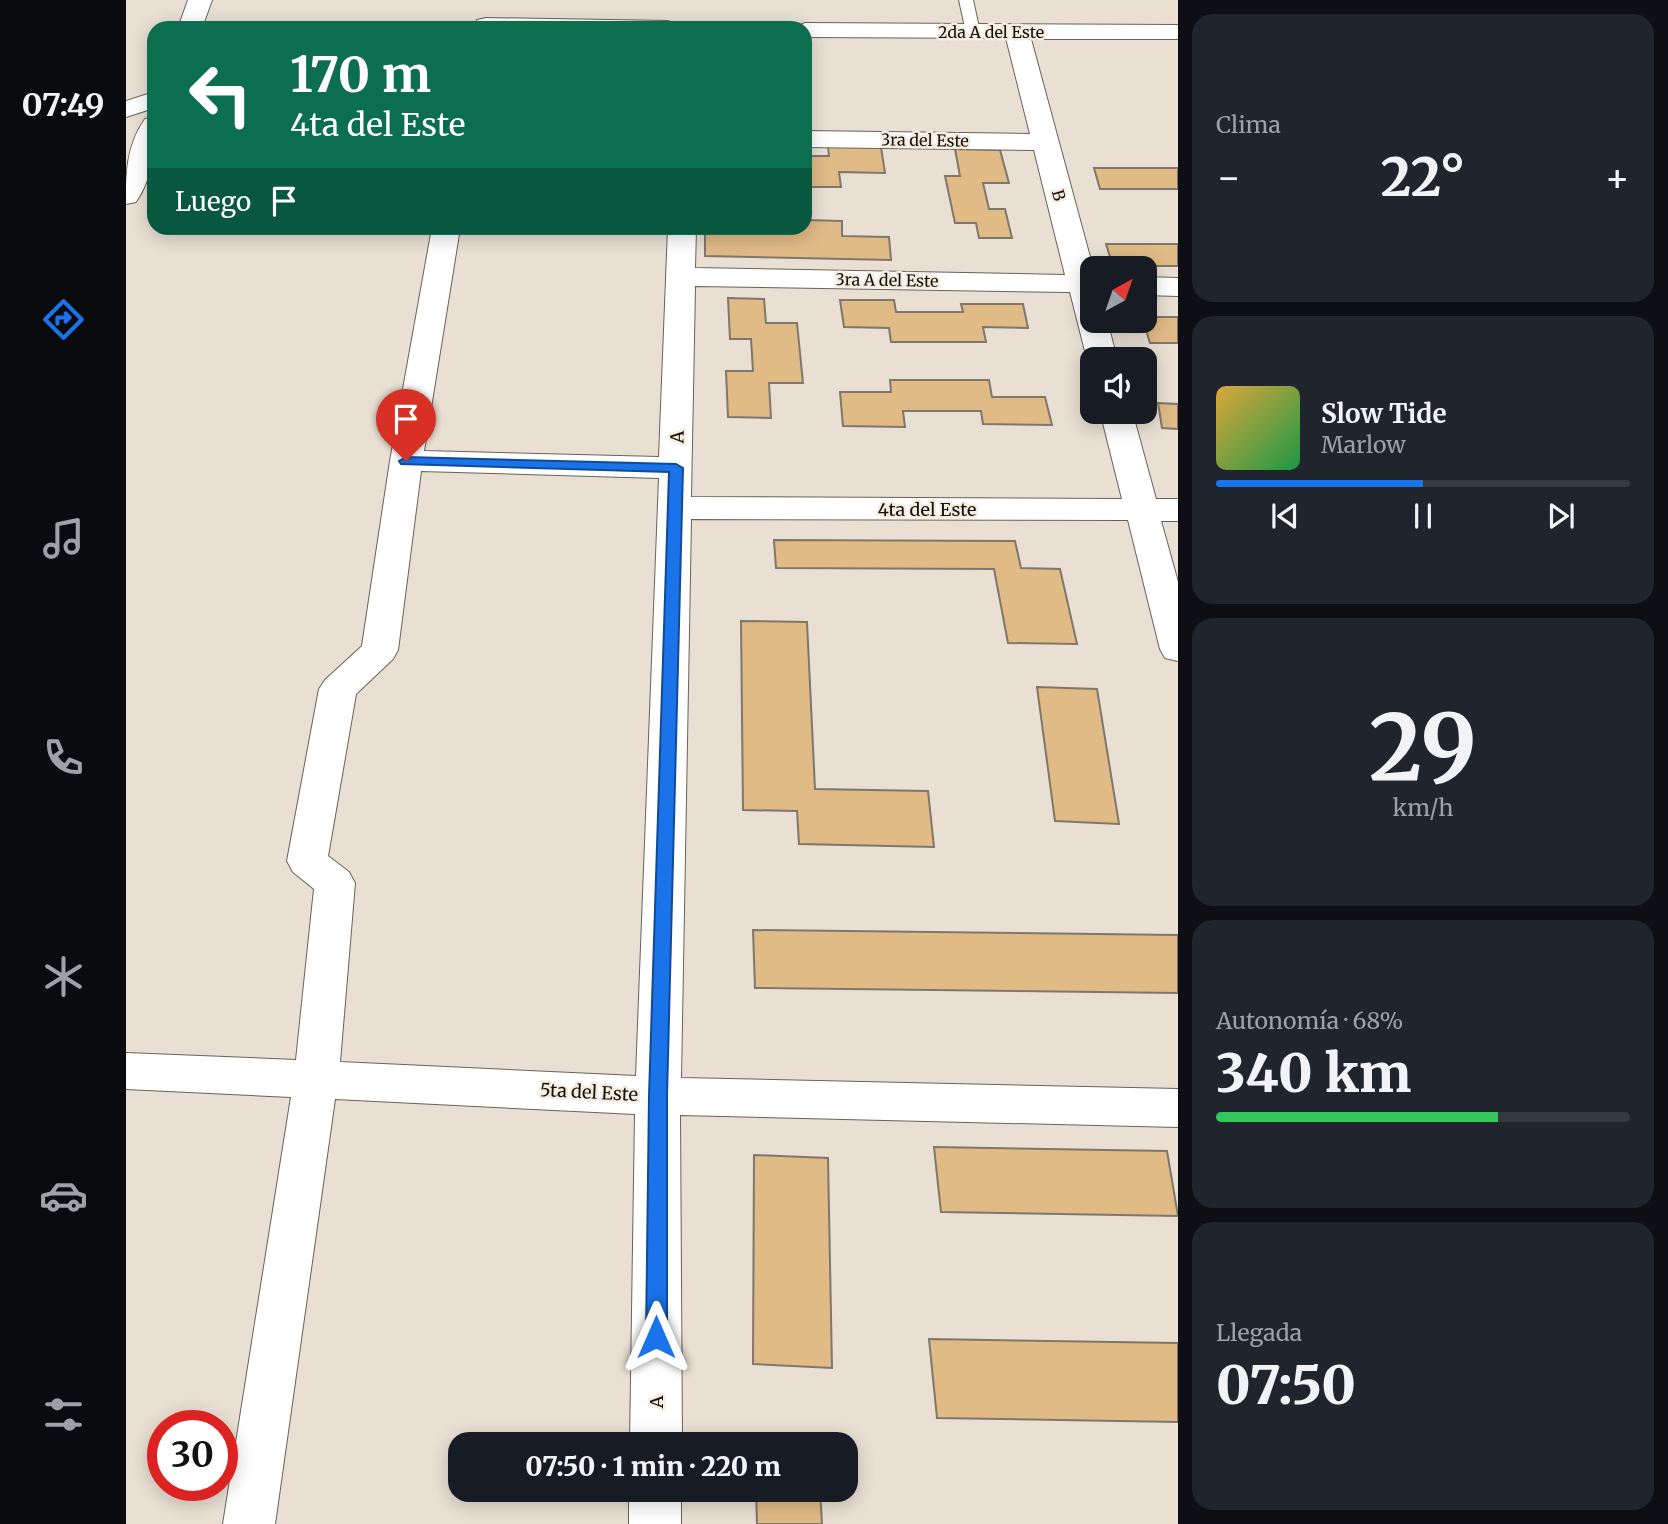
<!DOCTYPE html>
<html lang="es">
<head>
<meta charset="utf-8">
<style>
	:root { --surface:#171b24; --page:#20242c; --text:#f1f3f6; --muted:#9ea1a6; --line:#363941; --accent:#1a73e8 }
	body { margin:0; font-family:Merriweather,serif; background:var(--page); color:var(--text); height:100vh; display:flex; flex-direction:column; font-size:26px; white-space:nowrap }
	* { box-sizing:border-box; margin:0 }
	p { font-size:23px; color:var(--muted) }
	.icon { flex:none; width:38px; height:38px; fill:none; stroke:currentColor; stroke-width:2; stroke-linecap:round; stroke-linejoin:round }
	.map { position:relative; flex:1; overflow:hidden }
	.side { display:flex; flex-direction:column; gap:14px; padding:14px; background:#0d0f14; width:490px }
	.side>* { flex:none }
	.hud { position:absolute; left:21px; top:21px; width:665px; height:214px; border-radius:21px; box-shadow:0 4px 18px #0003; background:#0b6e4f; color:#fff; overflow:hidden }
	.needle { width:46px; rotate:40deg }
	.buttons { position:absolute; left:954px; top:256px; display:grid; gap:14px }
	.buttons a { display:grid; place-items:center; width:77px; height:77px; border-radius:14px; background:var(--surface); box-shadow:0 4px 18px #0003; font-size:35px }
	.speed { position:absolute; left:21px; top:1410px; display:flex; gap:14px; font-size:35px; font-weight:700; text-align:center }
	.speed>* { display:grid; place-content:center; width:91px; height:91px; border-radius:50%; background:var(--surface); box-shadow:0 4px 18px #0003; line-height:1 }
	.speed .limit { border:10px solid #d22; background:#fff; color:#111 }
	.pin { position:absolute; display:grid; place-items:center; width:60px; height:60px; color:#fff; margin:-72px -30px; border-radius:50% 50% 50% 0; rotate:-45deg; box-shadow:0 0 7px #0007 }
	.pin .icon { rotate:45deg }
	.me { position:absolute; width:77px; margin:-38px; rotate:0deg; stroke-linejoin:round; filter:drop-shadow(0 0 5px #0008) }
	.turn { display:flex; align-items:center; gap:24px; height:147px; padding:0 28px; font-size:32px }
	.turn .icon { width:91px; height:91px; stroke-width:2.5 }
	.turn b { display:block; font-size:49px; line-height:60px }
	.then { display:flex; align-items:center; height:66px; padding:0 28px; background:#0003; gap:14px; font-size:26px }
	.big { font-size:52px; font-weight:800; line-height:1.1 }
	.side .tile { flex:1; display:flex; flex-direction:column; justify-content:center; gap:10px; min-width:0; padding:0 24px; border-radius:21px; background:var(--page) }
	.side .dial { align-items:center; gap:0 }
	.dial b { font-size:91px; line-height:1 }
	.song { display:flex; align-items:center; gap:21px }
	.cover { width:84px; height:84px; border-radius:10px; background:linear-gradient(135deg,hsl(40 70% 55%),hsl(140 70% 35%)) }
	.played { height:7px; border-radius:4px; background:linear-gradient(90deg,var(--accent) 50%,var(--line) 50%) }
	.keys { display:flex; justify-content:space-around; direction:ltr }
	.heat { display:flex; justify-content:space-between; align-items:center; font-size:38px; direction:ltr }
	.charge { height:10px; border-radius:5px; background:linear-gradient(90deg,#34c759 68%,var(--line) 0) }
	.trip { position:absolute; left:322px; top:1432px; width:410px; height:70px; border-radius:21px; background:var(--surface); box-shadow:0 4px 18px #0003; font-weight:800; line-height:70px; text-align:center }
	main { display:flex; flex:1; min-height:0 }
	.tab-bar { display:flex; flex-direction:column; width:126px; justify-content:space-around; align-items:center; background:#090b0e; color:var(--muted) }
	.tab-bar .icon { width:49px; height:49px }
	.tab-bar .active { color:var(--accent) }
	.tab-bar b { font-size:32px; color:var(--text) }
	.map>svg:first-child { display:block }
	.building { fill:#e1bb86; stroke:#7f776c; stroke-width:2 }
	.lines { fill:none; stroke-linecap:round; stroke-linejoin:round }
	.service-casing { stroke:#6a6257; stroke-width:2 }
	.minor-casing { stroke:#6a6257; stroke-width:2 }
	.service { fill:#fff; fill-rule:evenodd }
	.minor { fill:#fff; fill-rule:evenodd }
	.route { fill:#1a73e8; stroke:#114b97; stroke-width:2 }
	.labels { text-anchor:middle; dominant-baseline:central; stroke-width:5; stroke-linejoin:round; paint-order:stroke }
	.far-street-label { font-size:16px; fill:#13100c; stroke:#f6ede0 }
	.street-label { font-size:18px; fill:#13100c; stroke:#f6ede0 }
</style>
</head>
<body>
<main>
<nav class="tab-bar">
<b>07:49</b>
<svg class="icon active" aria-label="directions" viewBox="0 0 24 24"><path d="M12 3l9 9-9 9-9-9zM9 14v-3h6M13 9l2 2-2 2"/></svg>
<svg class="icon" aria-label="music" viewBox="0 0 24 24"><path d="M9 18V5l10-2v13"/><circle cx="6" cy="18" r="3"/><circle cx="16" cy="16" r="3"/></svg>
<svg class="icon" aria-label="phone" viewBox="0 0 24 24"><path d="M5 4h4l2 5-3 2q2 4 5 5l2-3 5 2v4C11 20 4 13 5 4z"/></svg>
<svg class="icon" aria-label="climate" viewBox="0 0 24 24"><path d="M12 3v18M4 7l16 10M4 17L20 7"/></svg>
<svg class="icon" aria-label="car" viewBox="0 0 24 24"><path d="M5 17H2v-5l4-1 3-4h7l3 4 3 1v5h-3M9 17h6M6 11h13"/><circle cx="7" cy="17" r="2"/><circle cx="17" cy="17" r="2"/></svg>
<svg class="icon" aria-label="filters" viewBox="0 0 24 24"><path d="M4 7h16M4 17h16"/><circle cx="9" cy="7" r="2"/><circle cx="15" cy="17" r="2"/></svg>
</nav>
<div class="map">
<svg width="1052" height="1524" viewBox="0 0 1052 1524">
	<rect width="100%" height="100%" fill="#e9e0d3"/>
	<path class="building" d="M 702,147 L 755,147 L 759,173 L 713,172 L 715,187 L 679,187 L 679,156 L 703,156 Z
		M 829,149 L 874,150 L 883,183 L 857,183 L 863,209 L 879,209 L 886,238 L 853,238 L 850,223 L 829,223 L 819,176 L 834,176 Z
		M 968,168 L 1052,168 L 1052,189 L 974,189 Z
		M 679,220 L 716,221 L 716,236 L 763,237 L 765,260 L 579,256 L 579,233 L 622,234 L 622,228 L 679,228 Z
		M 980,244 L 1052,244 L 1052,266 L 987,266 Z
		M 602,298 L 638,299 L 640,323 L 671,323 L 677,383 L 643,383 L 645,418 L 602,417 L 600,371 L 627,371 L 625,339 L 604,339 Z
		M 714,300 L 768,300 L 770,312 L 837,312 L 835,304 L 897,304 L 902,328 L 857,327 L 860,342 L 765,342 L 763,328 L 718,327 Z
		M 1018,317 L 1052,317 L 1052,343 L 1024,343 L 1017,320 Z
		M 764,380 L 863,380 L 866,397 L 919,397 L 926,425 L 857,424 L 855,411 L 777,411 L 779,427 L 717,426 L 714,392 L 765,392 Z
		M 1032,403 L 1052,404 L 1052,429 L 1036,428 Z
		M 648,540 L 889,541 L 895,568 L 934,569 L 951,644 L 882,643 L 868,569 L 650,568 Z
		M 615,621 L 681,622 L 689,789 L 802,791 L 808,847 L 673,844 L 671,811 L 617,810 Z
		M 911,687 L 971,689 L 993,824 L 929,821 Z
		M 627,930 L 1052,935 L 1052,993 L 629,988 Z
		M 808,1147 L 1041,1151 L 1052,1216 L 815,1212 Z
		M 628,1155 L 702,1158 L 706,1368 L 627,1364 Z
		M 803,1339 L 1052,1343 L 1052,1422 L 811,1418 Z
		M 630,1489 L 694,1489 L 696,1524 L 631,1524 Z"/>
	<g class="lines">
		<defs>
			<path id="service" d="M 833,0 L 847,0 L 854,32 L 852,35 L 847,36 L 840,32 Z"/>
			<path id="minor" d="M 62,0 L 86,0 L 76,28 L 52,28 Z
				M 360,18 L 541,21 L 550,23 L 553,28 L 350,28 L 348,25 L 351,20 Z
				M 679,23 L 1052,25 L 1052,39 L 905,39 L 967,268 L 966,320 L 981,320 L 991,359 L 966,359 L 965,366 L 961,359 L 944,292 L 569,286 L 565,497 L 996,499 L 974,411 L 1006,411 L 1030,499 L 1052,499 L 1052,521 L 1035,521 L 1052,582 L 1052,661 L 1039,658 L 1034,649 L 1002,520 L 565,519 L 555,1078 L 1052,1089 L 1052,1127 L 554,1115 L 556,1444 L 504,1444 L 509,1114 L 209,1099 L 149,1524 L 97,1524 L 165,1097 L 0,1089 L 0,1053 L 170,1060 L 188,889 L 167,872 L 161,861 L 193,689 L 199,680 L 236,646 L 264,461 L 306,228 L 334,228 L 298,451 L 533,457 L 542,228 L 570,228 L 569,268 L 939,275 L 908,150 L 679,147 L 679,131 L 904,134 L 880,38 L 679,37 L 679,28 L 668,28 ZM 295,471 L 533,478 L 510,1076 L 214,1062 L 229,883 L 223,872 L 202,856 L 230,694 L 267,659 L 272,650 Z
				M 28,92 L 28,108 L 0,117 L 0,101 Z
				M 28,117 C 28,147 28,176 10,202 L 0,204 C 0,174 0,146 19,119 Z
				M 1018,277 L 1052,278 L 1052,296 L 1018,295 Z
				M 503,1489 L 555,1489 L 555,1524 L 503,1524 Z"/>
		</defs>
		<use href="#service" class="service-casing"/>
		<use href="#minor" class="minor-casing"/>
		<use href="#service" class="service"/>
		<use href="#minor" class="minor"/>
	</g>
	<path class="route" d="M 280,457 L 550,464 L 557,468 L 541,1096 L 541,1337 L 538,1344 L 530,1346 L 523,1344 L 520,1337 L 523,1096 L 543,472 L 275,464 L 273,461 Z"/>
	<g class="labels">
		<g class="far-street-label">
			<text x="865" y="32">2da A del Este</text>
			<text transform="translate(799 140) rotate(1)">3ra del Este</text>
			<text transform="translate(933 195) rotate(75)">B</text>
			<text transform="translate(761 280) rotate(1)">3ra A del Este</text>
		</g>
		<g class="street-label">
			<text transform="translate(551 437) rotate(-89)">A</text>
			<text x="801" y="509">4ta del Este</text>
			<text transform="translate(463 1092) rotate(3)">5ta del Este</text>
			<text transform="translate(530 1402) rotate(-90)">A</text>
		</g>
	</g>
</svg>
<div class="buttons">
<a><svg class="needle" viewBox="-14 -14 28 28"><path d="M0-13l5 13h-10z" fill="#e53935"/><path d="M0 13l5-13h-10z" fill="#9ea1a6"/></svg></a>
<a><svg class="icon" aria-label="sound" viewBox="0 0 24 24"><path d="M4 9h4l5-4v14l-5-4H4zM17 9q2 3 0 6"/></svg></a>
</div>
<div class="speed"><div class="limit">30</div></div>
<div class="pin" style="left:280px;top:461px;background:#d93025"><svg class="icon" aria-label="arrive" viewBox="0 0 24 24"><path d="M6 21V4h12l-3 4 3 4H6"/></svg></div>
<svg class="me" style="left:530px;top:1337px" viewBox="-20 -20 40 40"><path d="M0-17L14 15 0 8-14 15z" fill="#1a73e8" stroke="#fff" stroke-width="4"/></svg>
<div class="trip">07:50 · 1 min · 220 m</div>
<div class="hud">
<div class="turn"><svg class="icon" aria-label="left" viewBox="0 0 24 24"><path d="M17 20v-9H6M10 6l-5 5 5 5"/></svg><div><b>170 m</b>4ta del Este</div></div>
<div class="then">Luego<svg class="icon" aria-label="arrive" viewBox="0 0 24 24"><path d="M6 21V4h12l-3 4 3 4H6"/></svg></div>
</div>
</div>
<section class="side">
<div class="tile"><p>Clima</p>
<div class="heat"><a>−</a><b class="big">22°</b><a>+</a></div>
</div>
<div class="tile">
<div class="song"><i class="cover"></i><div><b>Slow Tide</b><p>Marlow</p></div></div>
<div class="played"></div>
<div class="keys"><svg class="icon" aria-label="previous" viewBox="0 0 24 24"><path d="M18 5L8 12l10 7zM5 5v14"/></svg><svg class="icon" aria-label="pause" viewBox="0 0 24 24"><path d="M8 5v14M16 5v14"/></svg><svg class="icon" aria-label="next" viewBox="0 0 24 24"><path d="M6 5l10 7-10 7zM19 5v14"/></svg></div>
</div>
<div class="tile dial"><b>29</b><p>km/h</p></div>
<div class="tile"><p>Autonomía · 68%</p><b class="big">340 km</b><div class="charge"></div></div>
<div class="tile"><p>Llegada</p><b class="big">07:50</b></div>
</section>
</main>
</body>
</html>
